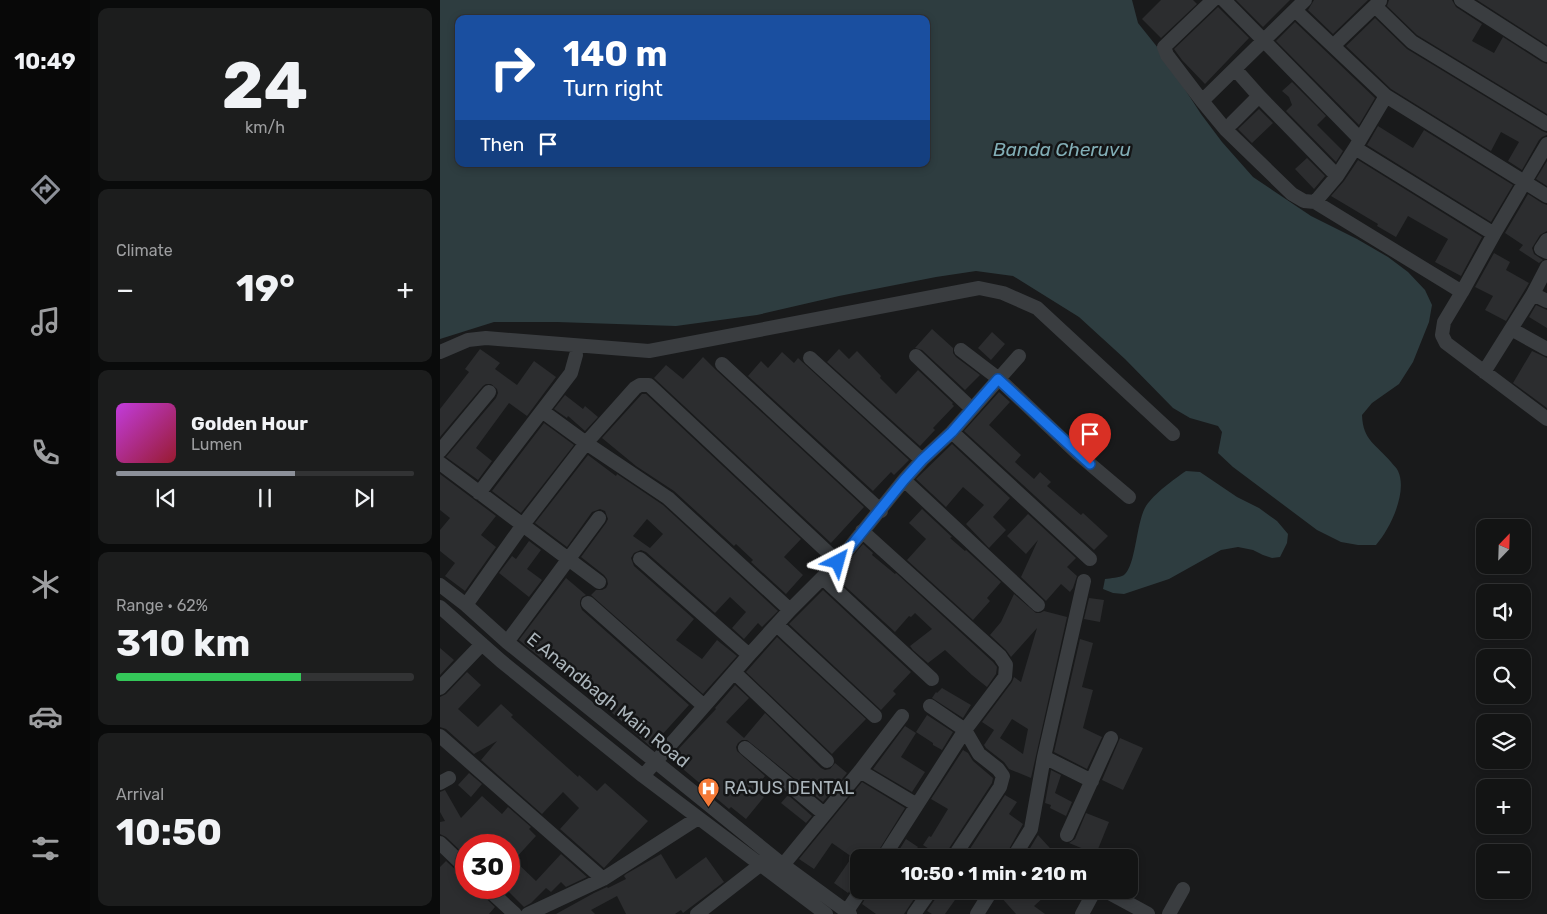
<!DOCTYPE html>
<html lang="en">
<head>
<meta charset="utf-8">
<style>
	:root { --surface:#131414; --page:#1c1d1d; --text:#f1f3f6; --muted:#9d9ea0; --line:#323334; --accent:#8c9099 }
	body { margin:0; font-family:Rubik,sans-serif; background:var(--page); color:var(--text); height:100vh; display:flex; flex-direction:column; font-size:19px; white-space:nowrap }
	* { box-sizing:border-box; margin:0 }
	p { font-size:16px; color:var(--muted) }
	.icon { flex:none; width:28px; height:28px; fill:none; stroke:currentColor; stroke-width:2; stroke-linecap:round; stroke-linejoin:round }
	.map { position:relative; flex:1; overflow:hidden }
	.details { display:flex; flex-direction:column; gap:8px; padding:8px; background:#0a0b0b; width:350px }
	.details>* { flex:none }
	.hud { position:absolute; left:15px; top:15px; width:475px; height:152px; border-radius:10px; box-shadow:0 2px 8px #0003,0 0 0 1px var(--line); background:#1a4fa0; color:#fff; overflow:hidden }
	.needle { width:32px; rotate:23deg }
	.tools { position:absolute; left:1036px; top:519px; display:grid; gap:10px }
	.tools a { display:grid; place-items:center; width:55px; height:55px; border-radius:10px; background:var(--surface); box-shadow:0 2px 8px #0003,0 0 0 1px var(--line); font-size:25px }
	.speed { position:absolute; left:15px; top:834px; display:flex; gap:10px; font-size:25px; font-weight:700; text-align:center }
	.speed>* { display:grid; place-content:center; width:65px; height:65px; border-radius:50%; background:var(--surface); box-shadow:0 2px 8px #0003,0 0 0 1px var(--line); line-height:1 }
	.speed .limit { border:8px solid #d22; background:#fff; color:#111 }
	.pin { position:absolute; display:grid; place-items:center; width:42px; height:42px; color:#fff; margin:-51px -21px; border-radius:50% 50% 50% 0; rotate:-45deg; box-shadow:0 0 5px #0007 }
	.pin .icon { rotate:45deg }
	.me { position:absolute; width:55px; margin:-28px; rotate:39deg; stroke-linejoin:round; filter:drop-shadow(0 0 4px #0008) }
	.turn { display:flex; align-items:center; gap:18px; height:105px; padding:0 25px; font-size:22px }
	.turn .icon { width:65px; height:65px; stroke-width:2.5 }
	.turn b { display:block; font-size:35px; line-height:42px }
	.then { display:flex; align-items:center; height:48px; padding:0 25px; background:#0003; gap:10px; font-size:19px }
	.big { font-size:38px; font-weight:700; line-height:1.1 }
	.details .card { flex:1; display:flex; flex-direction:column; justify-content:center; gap:8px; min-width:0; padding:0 18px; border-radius:10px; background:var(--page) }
	.details .dial { align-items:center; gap:0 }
	.dial b { font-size:65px; line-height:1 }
	.song { display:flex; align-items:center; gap:15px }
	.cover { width:60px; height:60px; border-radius:8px; background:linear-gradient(135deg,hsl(290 70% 55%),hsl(350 70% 35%)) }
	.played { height:5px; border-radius:2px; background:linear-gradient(90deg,var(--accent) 60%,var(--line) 60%) }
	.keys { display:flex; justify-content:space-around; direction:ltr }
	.heat { display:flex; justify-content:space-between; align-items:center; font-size:28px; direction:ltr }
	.charge { height:8px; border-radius:4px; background:linear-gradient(90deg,#34c759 62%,var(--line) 0) }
	.trip { position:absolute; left:410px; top:849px; width:288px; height:50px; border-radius:10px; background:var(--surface); box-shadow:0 2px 8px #0003,0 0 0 1px var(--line); font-weight:700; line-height:50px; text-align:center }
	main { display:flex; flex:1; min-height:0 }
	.dock { display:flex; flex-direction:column; width:90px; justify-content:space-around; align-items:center; background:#080808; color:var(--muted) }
	.dock .icon { width:35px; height:35px }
	.dock .active { color:var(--accent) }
	.dock b { font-size:22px; color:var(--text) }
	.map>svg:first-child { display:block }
	.water { fill:#2e3d40; fill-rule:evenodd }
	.building { fill:#2c2d2f; fill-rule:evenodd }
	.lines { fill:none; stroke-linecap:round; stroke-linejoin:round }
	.minor { stroke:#3a3d40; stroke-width:14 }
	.route-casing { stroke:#114b97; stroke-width:12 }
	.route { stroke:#1a73e8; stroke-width:9 }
	.labels { text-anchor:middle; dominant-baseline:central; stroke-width:5; stroke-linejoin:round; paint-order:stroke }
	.street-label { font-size:18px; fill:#abb5bb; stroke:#141516 }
	.poi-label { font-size:18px; fill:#abb5bb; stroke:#141516; text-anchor:start }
	.water-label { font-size:19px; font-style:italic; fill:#82aeb6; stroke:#141516 }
</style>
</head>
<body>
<main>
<nav class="dock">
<b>10:49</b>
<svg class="icon active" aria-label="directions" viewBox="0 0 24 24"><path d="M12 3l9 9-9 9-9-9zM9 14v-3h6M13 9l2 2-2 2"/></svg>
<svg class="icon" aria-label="music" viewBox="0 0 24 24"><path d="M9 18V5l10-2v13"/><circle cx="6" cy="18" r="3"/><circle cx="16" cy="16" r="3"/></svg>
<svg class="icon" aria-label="phone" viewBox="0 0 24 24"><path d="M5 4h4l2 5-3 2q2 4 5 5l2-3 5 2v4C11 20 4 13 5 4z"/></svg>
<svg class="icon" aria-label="climate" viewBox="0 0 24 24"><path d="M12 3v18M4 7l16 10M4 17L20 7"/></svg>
<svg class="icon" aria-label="car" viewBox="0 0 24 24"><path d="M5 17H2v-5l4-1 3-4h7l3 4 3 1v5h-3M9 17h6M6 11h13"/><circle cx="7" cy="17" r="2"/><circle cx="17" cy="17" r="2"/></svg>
<svg class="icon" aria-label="filters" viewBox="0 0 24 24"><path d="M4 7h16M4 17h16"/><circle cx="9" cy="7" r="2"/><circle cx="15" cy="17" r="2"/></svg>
</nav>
<section class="details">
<div class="card dial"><b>24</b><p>km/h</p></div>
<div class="card"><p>Climate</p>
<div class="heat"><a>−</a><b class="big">19°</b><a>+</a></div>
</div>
<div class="card">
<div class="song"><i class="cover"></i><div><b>Golden Hour</b><p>Lumen</p></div></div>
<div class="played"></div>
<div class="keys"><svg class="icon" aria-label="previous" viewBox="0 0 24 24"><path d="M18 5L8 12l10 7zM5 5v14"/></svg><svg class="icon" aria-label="pause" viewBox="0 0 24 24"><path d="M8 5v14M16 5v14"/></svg><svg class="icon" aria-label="next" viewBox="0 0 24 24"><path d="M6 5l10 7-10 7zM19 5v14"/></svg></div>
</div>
<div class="card"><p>Range · 62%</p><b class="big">310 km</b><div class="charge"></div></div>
<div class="card"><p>Arrival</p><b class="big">10:50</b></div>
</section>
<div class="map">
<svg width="1107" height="914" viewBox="0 0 1107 914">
	<rect width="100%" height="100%" fill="#191a1b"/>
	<path class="water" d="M 0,0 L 692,0 L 698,23 L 718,48 L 761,114 L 782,142 L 813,177 L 871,216 L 917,239 L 948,257 L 968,272 L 985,290 L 992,305 L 989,322 L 973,362 L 959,384 L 932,403 L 922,415 C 923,441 936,444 951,462 C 953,465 957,468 958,471 C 968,492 950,529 936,545 L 918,545 L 901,542 L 877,530 L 793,467 L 778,453 L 782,432 L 778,426 L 750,418 L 733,408 L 685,359 L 639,317 L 573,276 L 536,271 L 496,277 L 399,296 L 317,315 L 236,326 L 117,322 L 54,322 L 0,339 ZM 19,19 L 486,19 L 486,164 L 19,164 Z
		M 746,471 L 760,472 L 797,497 L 819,508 L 837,521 L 848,534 L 847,543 L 840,557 L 832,558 L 823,555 L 813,550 L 798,547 L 781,550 L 729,579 L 684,594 L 673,593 L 663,589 L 665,579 C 671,578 679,578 684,575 C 696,566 696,522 706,506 C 714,494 734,479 746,471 Z"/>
	<path class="building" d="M 721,0 L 753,0 L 757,4 L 721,38 L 702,19 Z
		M 796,0 L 850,0 L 823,27 Z
		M 874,0 L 928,0 L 893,34 L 868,10 Z
		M 949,0 L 1012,0 L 1016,7 L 1042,24 L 1032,41 L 1054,53 L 1063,37 L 1102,62 L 1107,64 L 1107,114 L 977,35 L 947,6 Z
		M 1037,0 L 1107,0 L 1107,45 Z
		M 778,7 L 809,38 L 765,84 L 742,60 L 734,49 Z
		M 935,18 L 967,49 L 1102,131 L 1107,133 L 1107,135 L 1102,137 L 1099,140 L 1082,170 L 1068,161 L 1079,142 L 1061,132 L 1051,151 L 951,89 L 906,46 Z
		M 855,22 L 935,98 L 919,125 L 836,41 Z
		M 852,82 L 886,116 L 877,125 L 903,151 L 896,162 L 846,111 L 852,105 L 849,97 L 842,91 Z
		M 819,109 L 833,123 L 812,143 L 798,129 Z
		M 938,126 L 973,148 L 984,130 L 1073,185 L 1051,222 L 927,145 Z
		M 867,158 L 885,176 L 874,189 L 855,169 Z
		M 918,160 L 1042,237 L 1021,276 L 995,262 L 1008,239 L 968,216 L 956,237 L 937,226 L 938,224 L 891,196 L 904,181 Z
		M 1107,161 L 1107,186 L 1096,179 Z
		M 1088,194 L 1102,203 L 1107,205 L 1107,231 L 1100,235 L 1092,248 L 1094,254 L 1103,260 L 1099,263 L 1079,250 L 1083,245 L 1065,233 Z
		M 1054,253 L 1070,262 L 1066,270 L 1089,283 L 1066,321 L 1045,310 L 1053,296 L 1035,287 Z
		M 1096,305 L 1107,310 L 1107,328 L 1089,317 Z
		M 492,329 L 513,348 L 513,353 L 516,357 L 540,375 L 525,390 L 482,350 L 475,348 Z
		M 552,332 L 565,344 L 551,360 L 538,348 Z
		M 40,349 L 60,363 L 55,369 L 77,385 L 94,361 L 116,377 L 87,416 L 69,403 L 36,448 L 52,461 L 38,480 L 6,457 L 56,398 L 58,393 L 57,389 L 51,384 L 46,384 L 43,386 L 0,437 L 0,409 L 29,372 L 25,369 Z
		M 399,349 L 409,359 L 417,351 L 441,376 L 440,378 L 456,394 L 478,370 L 513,403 L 512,404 L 514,406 L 493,428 L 495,430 L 480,446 L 387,362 Z
		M 1092,351 L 1107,358 L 1107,408 L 1073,383 Z
		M 342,352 L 354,363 L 358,358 L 469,460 L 454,475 L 451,472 L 433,491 L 308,376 L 321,361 L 328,368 Z
		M 263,357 L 276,370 L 424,507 L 391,543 L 214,378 L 226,365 L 243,379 Z
		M 559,392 L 570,402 L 549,425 L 581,455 L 575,462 L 594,479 L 600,472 L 611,482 L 607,486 L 641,515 L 643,513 L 668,536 L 654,550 L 524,431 Z
		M 202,394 L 206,394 L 361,539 L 344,557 L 363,575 L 346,594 L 311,562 L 313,560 L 296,544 L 294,546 L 234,491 L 196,466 L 162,438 Z
		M 125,395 L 143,409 L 145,406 L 158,417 L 145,431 L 128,416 L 127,418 L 114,409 Z
		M 104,423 L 134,445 L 81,513 L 52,491 Z
		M 512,444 L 570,498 L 553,517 L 566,530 L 549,548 L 526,524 L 544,505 L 523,487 L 506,507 L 476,479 Z
		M 148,455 L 176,476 L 177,474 L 223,505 L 338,611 L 322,627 L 318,623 L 304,639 L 292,628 L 306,612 L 290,597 L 275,613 L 206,552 L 201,550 L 194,553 L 191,558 L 194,566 L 254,619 L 236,640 L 262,659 L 277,640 L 297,656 L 263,694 L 151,595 L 156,590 L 162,590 L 166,588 L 168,584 L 167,579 L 164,575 L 141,557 L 166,523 L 168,519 L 165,511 L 160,509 L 152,512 L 127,547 L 95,523 ZM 207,519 L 223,534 L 210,548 L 193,536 Z
		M 0,474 L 56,516 L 41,535 L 56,547 L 25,591 L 5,576 L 15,563 L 0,551 L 0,530 L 10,518 L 0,510 Z
		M 482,509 L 512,537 L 510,538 L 525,551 L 526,550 L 561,582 L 547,598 L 550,601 L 533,620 L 467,560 L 486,539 L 469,523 Z
		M 588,514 L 636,558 L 627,567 L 637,576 L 633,588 L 630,592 L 621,584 L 606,601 L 581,577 L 598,540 L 586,554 L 567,536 Z
		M 89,541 L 101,550 L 87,569 L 102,580 L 89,597 L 59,573 L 72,556 L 76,559 Z
		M 423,544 L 433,553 L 432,555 L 455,574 L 456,573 L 553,662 L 557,667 L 556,674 L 547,687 L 532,675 L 505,650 L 488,663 L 473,650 L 470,646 L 492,629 L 475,613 L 471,617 L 469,616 L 455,632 L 395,577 Z
		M 126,578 L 146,595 L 142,597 L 140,601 L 140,605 L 142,610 L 249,705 L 211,747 L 162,704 L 161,705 L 145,690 L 144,691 L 104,657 L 102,659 L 79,640 Z
		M 383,590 L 471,672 L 453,691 L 456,694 L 441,710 L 349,624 Z
		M 574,594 L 596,613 L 600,613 L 604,611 L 627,617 L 591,778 L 569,769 L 564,762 L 546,748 L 544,745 L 554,730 L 542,722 L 572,682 L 574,677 L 581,682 L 597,628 L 571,657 L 566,650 L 550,635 L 561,622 ZM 572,719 L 588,729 L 583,754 L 560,738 Z
		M 649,598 L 664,600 L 660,622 L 644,619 Z
		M 337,637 L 426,719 L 392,754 L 306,672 Z
		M 640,639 L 653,643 L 642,687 L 653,690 L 643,728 L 662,737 L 647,769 L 614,752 Z
		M 0,648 L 14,660 L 0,675 Z
		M 27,672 L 41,685 L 18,709 L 38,727 L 61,704 L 73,715 L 71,717 L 138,777 L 139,775 L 157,791 L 165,783 L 208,821 L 164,868 L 120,829 L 139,808 L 123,792 L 102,814 L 41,760 L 57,741 L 34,754 L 6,729 L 0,727 L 0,697 L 6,694 Z
		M 295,685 L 309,698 L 286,722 L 304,738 L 325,713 L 381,768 L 385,770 L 390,769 L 395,763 L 407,773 L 383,802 L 307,740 L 302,740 L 298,743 L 296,747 L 297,751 L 325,776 L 315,789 L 324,797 L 306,819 L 291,807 L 289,809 L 276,798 L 276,797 L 230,758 L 276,709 L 275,708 Z
		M 502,688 L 531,705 L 523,718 L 492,698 L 496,692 L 497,693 Z
		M 487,715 L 513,732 L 502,750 L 493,745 L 493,743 L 476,732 Z
		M 465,726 L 476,733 L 461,757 L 485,772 L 472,792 L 433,769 Z
		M 680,738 L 703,748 L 683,790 L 662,780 Z
		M 523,750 L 528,753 L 533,761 L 553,778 L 552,783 L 506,853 L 504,858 L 503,858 L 483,845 L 489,836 L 491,837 L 508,809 L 491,799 Z
		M 611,770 L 621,775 L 615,793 L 632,802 L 626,816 L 610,808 L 611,805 L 605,803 Z
		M 29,773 L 42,784 L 31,797 L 18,785 Z
		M 422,782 L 465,808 L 434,858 L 419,858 L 419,882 L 414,885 L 408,893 L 394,883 L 412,857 L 392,843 L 374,869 L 359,859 Z
		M 5,790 L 21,818 L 42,796 L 62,814 L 68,807 L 91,827 L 89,829 L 96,836 L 74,860 L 96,881 L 121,854 L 147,877 L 126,887 L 121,882 L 111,892 L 106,888 L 91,903 L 84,907 L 69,892 L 69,845 L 26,845 L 26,856 L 6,837 L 0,834 L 0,822 L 5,821 L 0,812 L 0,792 Z
		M 348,795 L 372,816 L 366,823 L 341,803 Z
		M 565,795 L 577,802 L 569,814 L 583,824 L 564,858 L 524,858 Z
		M 646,813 L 669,822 L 656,854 L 629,843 L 635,839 Z
		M 598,835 L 619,858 L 584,858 Z
		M 466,839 L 478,847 L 470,858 L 454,858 Z
		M 221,854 L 236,879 L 266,857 L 284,882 L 243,913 L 241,910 L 235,914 L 186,914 L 177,896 L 151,910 L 155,914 L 116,914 L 154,893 L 167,887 L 168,888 L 186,879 L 184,876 L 186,874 Z
		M 6,861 L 20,874 L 26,877 L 26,888 L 35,888 L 55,907 L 49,914 L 0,914 L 0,867 Z
		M 430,890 L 480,890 L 464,914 L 436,914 L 422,904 Z
		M 500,890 L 522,890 L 505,914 L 492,914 L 487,911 L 498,895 Z
		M 567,890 L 597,890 L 604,897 L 594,906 L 605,914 L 576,914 L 560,896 Z"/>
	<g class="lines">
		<path class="minor" d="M 773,0 L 724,47 L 727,55 L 762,101 L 786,130 L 852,194 L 864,201 L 875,202 L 1022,292 L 1004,322 L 1002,335 L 1006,343 L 1107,419
			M 784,0 L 920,139
			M 1021,0 L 1107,55
			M 935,6 L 972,42 L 1107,124
			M 855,10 L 946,96 L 1107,196
			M 893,46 L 940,1
			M 795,69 L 819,96
			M 762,101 L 865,0
			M 792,123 L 819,96 L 897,176
			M 915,148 L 1054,234
			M 875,202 L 897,176 L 915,148 L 946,96
			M 1107,240 L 1101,249 L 1107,252
			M 1022,292 L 1054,234 L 1107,144
			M 1093,294 L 1107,301
			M 1071,329 L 1107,349
			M 521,350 L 559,379 L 637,453 L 689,497
			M 0,352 L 28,340 L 46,338 L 209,351 L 539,288 L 563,293 L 597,308 L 733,434
			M 476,356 L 532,409
			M 370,358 L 482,460
			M 282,364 L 441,511
			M 1044,372 L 1093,294 L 1107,267
			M 102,411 L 146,443 L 228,498 L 350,610
			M 512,432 L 650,559
			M 0,451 L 49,392
			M 0,463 L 159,582
			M 464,480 L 598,605
			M 39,493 L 131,373 L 136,355
			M 422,531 L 560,656 L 566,665 L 565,677 L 525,730 L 443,858
			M 200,559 L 309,655
			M 383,578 L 492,679
			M 0,585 L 26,605 L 67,642 L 258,796 L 343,865 L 410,914
			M 148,603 L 264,706
			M 26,605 L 82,526 L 146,443 L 195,388 L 200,385 L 209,385 L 398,562
			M 0,607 L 61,661 L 203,776 L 386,914
			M 337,625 L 435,716
			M 67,642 L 159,518
			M 294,672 L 387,761
			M 0,688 L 42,644
			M 490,706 L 525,730 L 539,754 L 558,769 L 563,776 L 560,787 L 513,858
			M 0,736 L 163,879
			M 305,748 L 384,814
			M 604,757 L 652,781
			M 420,771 L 477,805
			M 203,776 L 309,655 L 350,610 L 398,562 L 464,480 L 482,460 L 512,432 L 579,356
			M 0,783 L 9,778
			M 627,835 L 671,738
			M 0,843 L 26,868
			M 573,858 L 591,829 L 604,757 L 644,581
			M 343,865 L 420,771 L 462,716
			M 47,888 L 75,914
			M 664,890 L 708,914
			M 407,911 L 421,890
			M 88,914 L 163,879 L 258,818
			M 257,914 L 320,865 L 325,859
			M 474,914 L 491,890
			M 537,914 L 552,890
			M 642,914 L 655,890
			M 729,914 L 743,889"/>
	</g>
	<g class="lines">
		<defs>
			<path id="route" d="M 398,562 L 464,480 L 482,460 L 512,432 L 558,379 L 650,464"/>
		</defs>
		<use href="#route" class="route-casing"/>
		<use href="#route" class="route"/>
	</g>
	<defs>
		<symbol id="hospital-pin" viewBox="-11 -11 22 30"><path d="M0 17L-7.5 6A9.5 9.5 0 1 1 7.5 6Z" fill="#f57a37" stroke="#141516"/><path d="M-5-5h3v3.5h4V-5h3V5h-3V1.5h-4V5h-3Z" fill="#fff"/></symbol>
	</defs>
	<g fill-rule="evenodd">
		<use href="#hospital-pin" x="256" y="776" width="25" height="34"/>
	</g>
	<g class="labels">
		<g class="street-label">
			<text transform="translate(168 700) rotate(39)">E Anandbagh Main Road</text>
		</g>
		<g class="poi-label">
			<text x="284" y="788">RAJUS DENTAL</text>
		</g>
		<g class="water-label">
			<text x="622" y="149">Banda Cheruvu</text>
		</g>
	</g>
</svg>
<div class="tools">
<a><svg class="needle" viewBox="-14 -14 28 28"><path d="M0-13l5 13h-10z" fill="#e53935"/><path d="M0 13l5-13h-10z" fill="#9d9ea0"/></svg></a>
<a><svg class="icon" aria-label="sound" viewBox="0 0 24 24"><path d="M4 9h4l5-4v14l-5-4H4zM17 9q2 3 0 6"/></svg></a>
<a><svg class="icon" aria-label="search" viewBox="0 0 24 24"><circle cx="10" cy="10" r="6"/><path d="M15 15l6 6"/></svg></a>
<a><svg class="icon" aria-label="layers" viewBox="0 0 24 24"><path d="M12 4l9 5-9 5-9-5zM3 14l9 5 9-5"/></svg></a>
<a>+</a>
<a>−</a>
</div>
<div class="speed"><div class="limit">30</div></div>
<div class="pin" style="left:650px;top:464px;background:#d93025"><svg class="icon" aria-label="arrive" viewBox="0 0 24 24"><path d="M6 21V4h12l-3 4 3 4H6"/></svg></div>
<svg class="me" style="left:398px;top:562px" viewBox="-20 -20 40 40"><path d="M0-17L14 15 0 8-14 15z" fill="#1a73e8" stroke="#fff" stroke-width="4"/></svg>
<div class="trip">10:50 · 1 min · 210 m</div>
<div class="hud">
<div class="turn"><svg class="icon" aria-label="right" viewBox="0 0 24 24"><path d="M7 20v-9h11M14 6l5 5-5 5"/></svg><div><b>140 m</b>Turn right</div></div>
<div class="then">Then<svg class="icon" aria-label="arrive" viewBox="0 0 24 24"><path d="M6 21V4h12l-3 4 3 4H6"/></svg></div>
</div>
</div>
</main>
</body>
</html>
